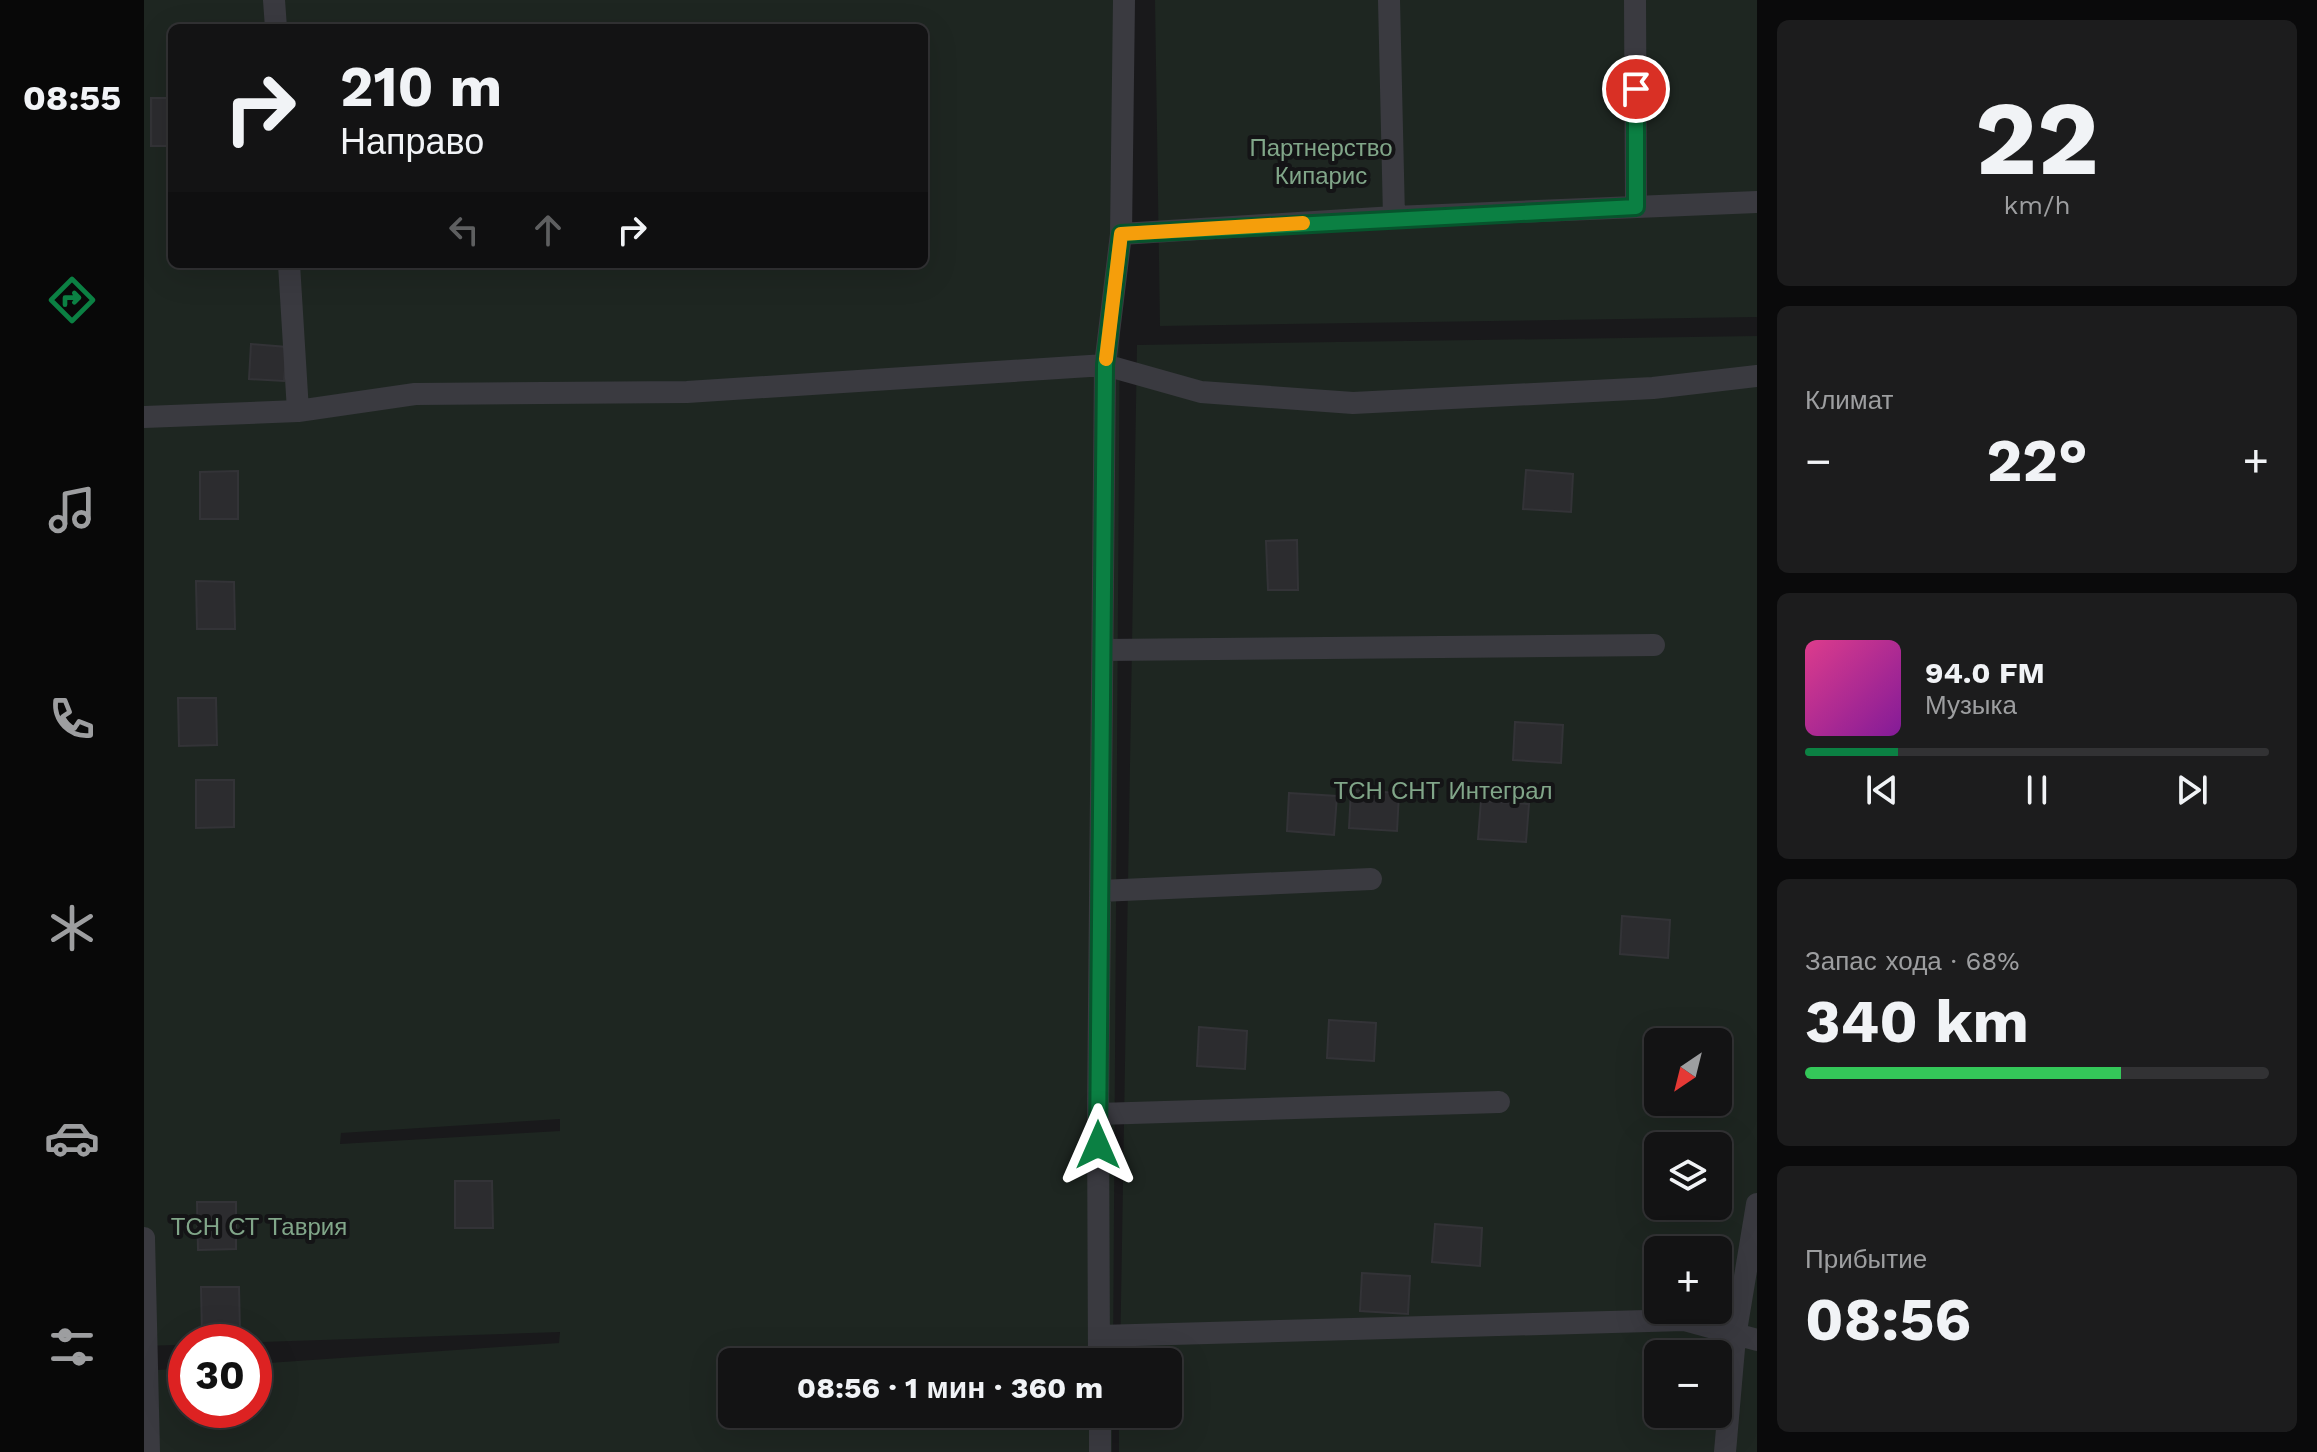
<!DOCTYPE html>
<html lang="ru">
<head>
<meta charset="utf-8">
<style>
	:root { --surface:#131314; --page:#1c1c1d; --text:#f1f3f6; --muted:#9d9ea0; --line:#323234; --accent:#0b8043 }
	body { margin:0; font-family:"Work Sans",sans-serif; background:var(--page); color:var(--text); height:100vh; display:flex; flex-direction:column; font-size:30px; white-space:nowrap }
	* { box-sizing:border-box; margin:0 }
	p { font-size:26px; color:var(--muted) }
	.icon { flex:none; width:44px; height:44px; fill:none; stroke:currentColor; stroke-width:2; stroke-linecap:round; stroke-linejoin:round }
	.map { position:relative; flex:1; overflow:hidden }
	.sheet { display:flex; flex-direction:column; gap:20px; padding:20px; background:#0a0a0b; width:560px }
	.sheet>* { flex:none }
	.guide { position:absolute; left:24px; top:24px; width:760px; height:244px; border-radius:12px; box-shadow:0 8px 32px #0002,0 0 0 2px var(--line); background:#131314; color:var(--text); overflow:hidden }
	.needle { width:52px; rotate:215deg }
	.controls { position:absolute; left:1500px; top:1028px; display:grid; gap:16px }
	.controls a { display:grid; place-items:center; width:88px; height:88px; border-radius:12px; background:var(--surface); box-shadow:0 8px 32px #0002,0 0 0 2px var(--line); font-size:40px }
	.speed { position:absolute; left:24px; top:1324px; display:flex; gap:16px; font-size:40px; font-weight:700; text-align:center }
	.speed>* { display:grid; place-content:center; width:104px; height:104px; border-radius:50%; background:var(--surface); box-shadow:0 8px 32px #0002,0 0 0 2px var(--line); line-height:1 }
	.speed .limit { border:12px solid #d22; background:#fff; color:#111 }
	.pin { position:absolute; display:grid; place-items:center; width:68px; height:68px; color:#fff; margin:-34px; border:4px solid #fff; border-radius:50%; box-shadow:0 2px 8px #0007 }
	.me { position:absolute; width:88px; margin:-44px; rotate:0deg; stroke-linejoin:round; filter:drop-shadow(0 0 6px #0008) }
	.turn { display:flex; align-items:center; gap:28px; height:168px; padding:0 40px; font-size:36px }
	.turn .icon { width:104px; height:104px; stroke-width:2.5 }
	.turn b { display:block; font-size:56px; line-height:68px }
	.lanes { display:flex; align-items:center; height:76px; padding:0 40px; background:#0003; justify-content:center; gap:40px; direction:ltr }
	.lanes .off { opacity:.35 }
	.big { font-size:60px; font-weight:700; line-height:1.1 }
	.sheet .widget { flex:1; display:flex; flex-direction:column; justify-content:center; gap:12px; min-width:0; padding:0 28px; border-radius:12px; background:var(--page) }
	.sheet .dial { align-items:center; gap:0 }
	.dial b { font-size:104px; line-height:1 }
	.song { display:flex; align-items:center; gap:24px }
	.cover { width:96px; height:96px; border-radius:12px; background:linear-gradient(135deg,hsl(330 70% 55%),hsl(290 70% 35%)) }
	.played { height:8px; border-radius:4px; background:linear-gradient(90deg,var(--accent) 20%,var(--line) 20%) }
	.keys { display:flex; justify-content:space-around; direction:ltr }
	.heat { display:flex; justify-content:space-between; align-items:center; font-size:44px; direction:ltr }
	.charge { height:12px; border-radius:6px; background:linear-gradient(90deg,#34c759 68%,var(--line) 0) }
	.trip { position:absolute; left:574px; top:1348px; width:464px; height:80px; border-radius:12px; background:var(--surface); box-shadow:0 8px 32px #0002,0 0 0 2px var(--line); font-weight:700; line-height:80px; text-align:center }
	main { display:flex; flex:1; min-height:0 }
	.menu { display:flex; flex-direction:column; width:144px; justify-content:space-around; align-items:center; background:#080808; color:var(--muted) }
	.menu .icon { width:56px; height:56px }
	.menu .current { color:var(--accent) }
	.menu b { font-size:36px; color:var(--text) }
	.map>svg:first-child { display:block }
	.green { fill:#1e2621; fill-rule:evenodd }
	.building { fill:#2c2c2f; stroke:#333337; stroke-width:2 }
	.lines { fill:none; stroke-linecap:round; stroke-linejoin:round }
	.minor { stroke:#3a3a40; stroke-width:22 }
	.route-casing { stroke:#07532c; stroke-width:20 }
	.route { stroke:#0b8043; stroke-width:14 }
	.slow { stroke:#f59e0b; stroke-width:14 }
	.labels { text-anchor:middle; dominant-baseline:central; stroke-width:8; stroke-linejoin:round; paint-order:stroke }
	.park-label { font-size:24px; fill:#81a689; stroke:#141416 }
</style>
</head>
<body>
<main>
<nav class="menu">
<b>08:55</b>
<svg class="icon current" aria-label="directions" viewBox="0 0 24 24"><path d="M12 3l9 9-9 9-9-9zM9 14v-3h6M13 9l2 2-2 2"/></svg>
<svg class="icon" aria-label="music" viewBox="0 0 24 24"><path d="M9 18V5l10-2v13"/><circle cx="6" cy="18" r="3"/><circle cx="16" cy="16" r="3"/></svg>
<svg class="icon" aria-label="phone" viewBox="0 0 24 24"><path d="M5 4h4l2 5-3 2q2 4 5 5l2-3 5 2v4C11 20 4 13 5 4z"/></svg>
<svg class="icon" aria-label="climate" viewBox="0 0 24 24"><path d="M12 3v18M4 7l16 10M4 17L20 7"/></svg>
<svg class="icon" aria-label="car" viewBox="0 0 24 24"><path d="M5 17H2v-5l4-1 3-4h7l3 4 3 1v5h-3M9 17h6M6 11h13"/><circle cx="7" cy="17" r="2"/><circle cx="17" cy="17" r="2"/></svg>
<svg class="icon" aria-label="filters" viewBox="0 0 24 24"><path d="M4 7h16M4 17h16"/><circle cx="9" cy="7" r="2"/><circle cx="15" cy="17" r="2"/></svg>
</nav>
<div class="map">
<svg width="1613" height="1452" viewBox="0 0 1613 1452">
	<rect width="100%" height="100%" fill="#19191b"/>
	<path class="green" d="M 0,0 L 978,0 L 969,1362 L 588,1362 L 588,1414 L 968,1414 L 968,1452 L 0,1452 L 0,1371 L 42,1368 L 42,1410 L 110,1410 L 110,1364 L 415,1343 L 416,1332 L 0,1346 ZM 28,28 L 780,28 L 780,264 L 28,264 ZM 416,1119 L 416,1131 L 196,1144 L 197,1133 Z
		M 1011,0 L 1613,0 L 1613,317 L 1016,326 Z
		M 1613,336 L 1613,1452 L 975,1452 L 975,1414 L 1024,1414 L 1024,1362 L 976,1362 L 993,345 ZM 1514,1042 L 1574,1042 L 1574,1102 L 1514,1102 ZM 1514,1146 L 1574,1146 L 1574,1206 L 1514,1206 ZM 1514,1250 L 1574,1250 L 1574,1310 L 1514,1310 ZM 1514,1354 L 1574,1354 L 1574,1414 L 1514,1414 Z"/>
	<path class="building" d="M 7,98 L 28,98 L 28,146 L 7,146 Z
		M 107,344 L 143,347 L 140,381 L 105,379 Z
		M 1382,470 L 1429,474 L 1427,512 L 1379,509 Z
		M 94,471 L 94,519 L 56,519 L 56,472 Z
		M 1153,540 L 1154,590 L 1124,590 L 1122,541 Z
		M 52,581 L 90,582 L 91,629 L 53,629 Z
		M 34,698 L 72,698 L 73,745 L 35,746 Z
		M 1371,722 L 1419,725 L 1417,763 L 1369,760 Z
		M 52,780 L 90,780 L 90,827 L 52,828 Z
		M 1207,790 L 1255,793 L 1253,831 L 1205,828 Z
		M 1145,793 L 1193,796 L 1190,835 L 1143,831 Z
		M 1337,801 L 1385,804 L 1382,842 L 1334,839 Z
		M 1478,916 L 1526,920 L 1524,958 L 1476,954 Z
		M 1185,1020 L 1232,1023 L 1230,1061 L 1183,1058 Z
		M 1055,1027 L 1103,1031 L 1101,1069 L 1053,1066 Z
		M 311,1181 L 348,1181 L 349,1228 L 311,1228 Z
		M 53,1202 L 92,1202 L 92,1249 L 54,1250 Z
		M 1291,1224 L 1338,1228 L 1336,1266 L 1288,1262 Z
		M 1218,1273 L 1266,1276 L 1264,1314 L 1216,1311 Z
		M 57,1287 L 95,1287 L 96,1334 L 58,1335 Z"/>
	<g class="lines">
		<path class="minor" d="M 130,0 L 132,28
			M 1245,0 L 1250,217
			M 1491,0 L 1492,207
			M 977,234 L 1250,217 L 1613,202
			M 145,264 L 154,411
			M 0,417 L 154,411 L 271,394 L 543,392 L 961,365 L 1057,392 L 1209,403 L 1509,388 L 1613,376
			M 959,650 L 1510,645
			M 956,891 L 1227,879
			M 954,1114 L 1355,1102
			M 0,1238 L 5,1452
			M 955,1336 L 1540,1320 L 1613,1340
			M 955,1362 L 954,1114 L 961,365 L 977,234 L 980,0
			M 956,1414 L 956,1452
			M 1581,1452 L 1591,1337 L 1613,1204"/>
	</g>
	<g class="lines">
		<defs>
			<path id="route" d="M 954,1145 L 961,365 L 977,234 L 1492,207 L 1492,89"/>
		</defs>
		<use href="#route" class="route-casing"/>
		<use href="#route" class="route"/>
		<path class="slow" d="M 962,359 L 977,234 L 1159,223"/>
	</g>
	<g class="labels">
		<g class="park-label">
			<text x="1177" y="148">Партнерство<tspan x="1177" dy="28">Кипарис</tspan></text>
			<text x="1299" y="791">ТСН СНТ Интеграл</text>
			<text x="115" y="1227">ТСН СТ Таврия</text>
		</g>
	</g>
</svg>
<div class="controls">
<a><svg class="needle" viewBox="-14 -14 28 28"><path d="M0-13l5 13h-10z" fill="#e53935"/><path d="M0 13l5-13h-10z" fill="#9d9ea0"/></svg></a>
<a><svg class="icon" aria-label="layers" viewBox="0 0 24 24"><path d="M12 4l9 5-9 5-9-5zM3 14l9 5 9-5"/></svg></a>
<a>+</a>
<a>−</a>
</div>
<div class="speed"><div class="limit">30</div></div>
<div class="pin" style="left:1492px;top:89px;background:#d93025"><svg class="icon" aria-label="arrive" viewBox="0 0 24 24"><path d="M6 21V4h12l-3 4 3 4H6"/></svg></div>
<svg class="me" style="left:954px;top:1145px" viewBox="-20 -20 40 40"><path d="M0-17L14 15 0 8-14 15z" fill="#0b8043" stroke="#fff" stroke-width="4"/></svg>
<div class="trip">08:56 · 1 мин · 360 m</div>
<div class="guide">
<div class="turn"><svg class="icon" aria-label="right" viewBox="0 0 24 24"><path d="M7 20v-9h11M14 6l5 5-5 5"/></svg><div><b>210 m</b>Направо</div></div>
<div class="lanes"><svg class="icon off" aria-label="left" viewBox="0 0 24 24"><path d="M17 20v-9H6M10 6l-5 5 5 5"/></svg><svg class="icon off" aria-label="ahead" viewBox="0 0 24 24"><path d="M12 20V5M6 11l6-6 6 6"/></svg><svg class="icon" aria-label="right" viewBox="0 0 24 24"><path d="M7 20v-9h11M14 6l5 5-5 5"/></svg></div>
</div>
</div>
<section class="sheet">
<div class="widget dial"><b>22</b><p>km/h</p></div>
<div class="widget"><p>Климат</p>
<div class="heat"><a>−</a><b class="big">22°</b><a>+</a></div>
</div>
<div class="widget">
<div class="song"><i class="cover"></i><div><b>94.0 FM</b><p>Музыка</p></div></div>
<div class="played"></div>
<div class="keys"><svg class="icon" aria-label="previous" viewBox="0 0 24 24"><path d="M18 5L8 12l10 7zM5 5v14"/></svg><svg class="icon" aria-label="pause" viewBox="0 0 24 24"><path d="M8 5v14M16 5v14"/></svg><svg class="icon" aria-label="next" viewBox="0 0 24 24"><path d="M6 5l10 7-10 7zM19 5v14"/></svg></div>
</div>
<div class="widget"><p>Запас хода · 68%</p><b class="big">340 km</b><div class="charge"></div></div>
<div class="widget"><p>Прибытие</p><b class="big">08:56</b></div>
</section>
</main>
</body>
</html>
